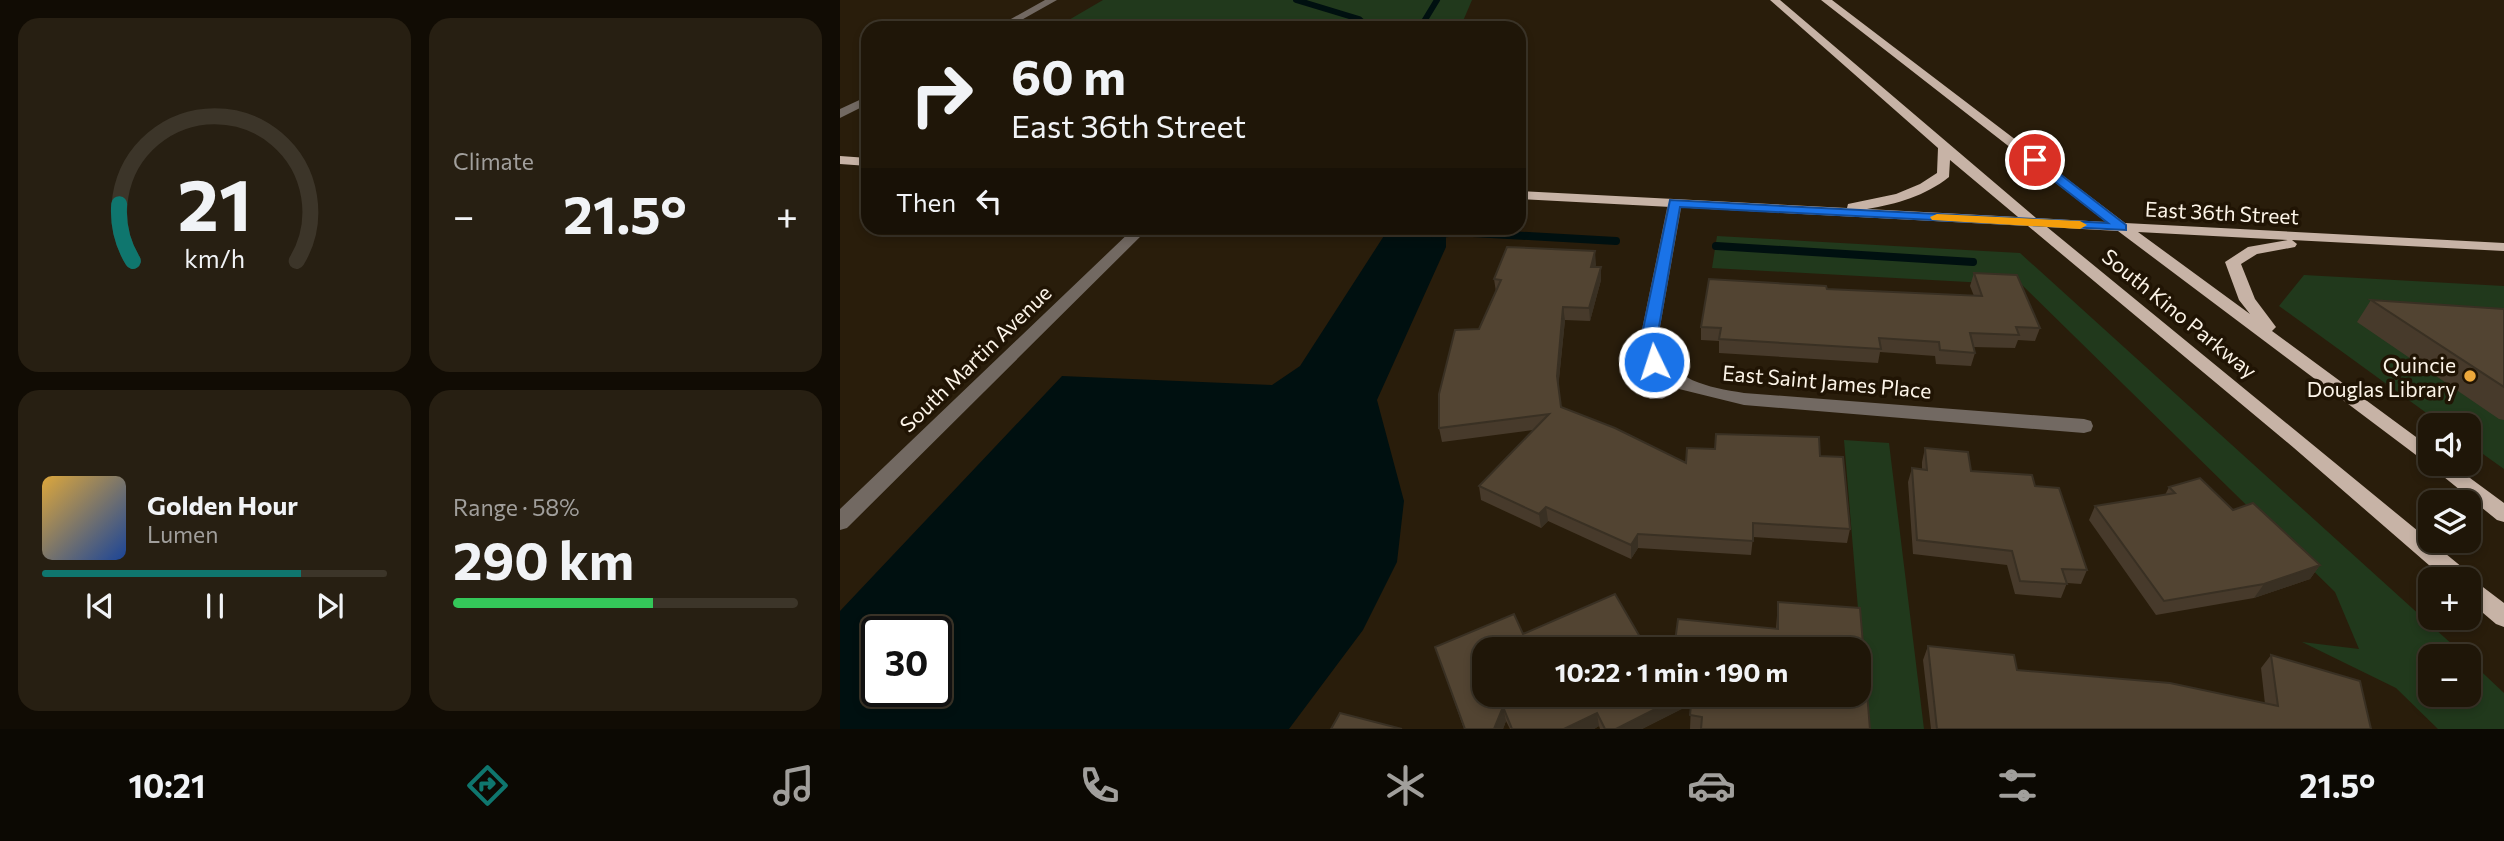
<!DOCTYPE html>
<html lang="en">
<head>
<meta charset="utf-8">
<style>
	:root { --surface:#1f1608; --page:#271f12; --text:#f1f3f6; --muted:#a19f9c; --line:#3c3529; --accent:#0f766e }
	body { margin:0; font-family:Commissioner,sans-serif; background:var(--page); color:var(--text); height:100vh; display:flex; flex-direction:column; font-size:26px; white-space:nowrap }
	* { box-sizing:border-box; margin:0 }
	p { font-size:23px; color:var(--muted) }
	.icon { flex:none; width:38px; height:38px; fill:none; stroke:currentColor; stroke-width:2; stroke-linecap:round; stroke-linejoin:round }
	.map { position:relative; flex:1; overflow:hidden }
	.panel { display:flex; flex-direction:column; gap:18px; padding:18px; background:#110c04; width:840px }
	.panel>* { flex:none }
	.banner { position:absolute; left:21px; top:21px; width:665px; height:214px; border-radius:21px; box-shadow:0 4px 10px #0003,0 0 0 2px var(--line); background:#1f1608; color:var(--text); overflow:hidden }
	.tools { position:absolute; left:1578px; top:413px; display:grid; gap:14px }
	.tools a { display:grid; place-items:center; width:63px; height:63px; border-radius:14px; background:var(--surface); box-shadow:0 4px 10px #0003,0 0 0 2px var(--line); font-size:35px }
	.speed { position:absolute; left:21px; top:616px; display:flex; gap:14px; font-size:35px; font-weight:700; text-align:center }
	.speed>* { display:grid; place-content:center; width:91px; height:91px; border-radius:50%; background:var(--surface); box-shadow:0 4px 10px #0003,0 0 0 2px var(--line); line-height:1 }
	.speed .limit { border:4px solid #111; border-radius:10px; background:#fff; color:#111 }
	.pin { position:absolute; display:grid; place-items:center; width:60px; height:60px; color:#fff; margin:-30px; border:4px solid #fff; border-radius:50%; box-shadow:0 2px 7px #0007 }
	.me { position:absolute; width:77px; margin:-38px; rotate:356deg; stroke-linejoin:round; filter:drop-shadow(0 0 5px #0008) }
	.turn { display:flex; align-items:center; gap:24px; height:147px; padding:0 35px; font-size:32px }
	.turn .icon { width:91px; height:91px; stroke-width:2.5 }
	.turn b { display:block; font-size:49px; line-height:60px }
	.then { display:flex; align-items:center; height:66px; padding:0 35px; background:#0003; gap:14px; font-size:26px }
	.big { font-size:52px; font-weight:700; line-height:1.1 }
	.panel .card { flex:1; display:flex; flex-direction:column; justify-content:center; gap:10px; min-width:0; padding:0 24px; border-radius:21px; background:var(--page) }
	.panel .dial { align-items:center; gap:0 }
	.dial svg { height:182px; overflow:visible; fill:none; stroke:var(--line); stroke-width:7; stroke-linecap:round; text-anchor:middle }
	.dial text { fill:var(--text); stroke:none }
	.song { display:flex; align-items:center; gap:21px }
	.cover { width:84px; height:84px; border-radius:10px; background:linear-gradient(135deg,hsl(40 70% 55%),hsl(220 70% 35%)) }
	.played { height:7px; border-radius:4px; background:linear-gradient(90deg,var(--accent) 75%,var(--line) 75%) }
	.keys { display:flex; justify-content:space-around; direction:ltr }
	.heat { display:flex; justify-content:space-between; align-items:center; font-size:38px; direction:ltr }
	.charge { height:10px; border-radius:5px; background:linear-gradient(90deg,#34c759 58%,var(--line) 0) }
	.panel .tiles { flex:1; display:grid; gap:18px; grid-template-columns:repeat(2,1fr) }
	.trip { position:absolute; left:632px; top:637px; width:399px; height:70px; border-radius:21px; background:var(--surface); box-shadow:0 4px 10px #0003,0 0 0 2px var(--line); font-weight:700; line-height:70px; text-align:center }
	.tabs { display:flex; height:112px; justify-content:space-around; align-items:center; background:#0c0903; color:var(--muted) }
	.tabs .icon { width:49px; height:49px }
	.tabs .on { color:var(--accent) }
	.tabs b { font-size:32px; color:var(--text) }
	main { display:flex; flex:1; min-height:0 }
	.map>svg:first-child { display:block }
	.green { fill:#21391c }
	.water { fill:#001010; fill-rule:evenodd }
	.lines { fill:none; stroke-linecap:round; stroke-linejoin:round }
	.stream-far1 { stroke:#001010; stroke-width:6 }
	.stream { stroke:#001010; stroke-width:8 }
	.minor { fill:#726962; fill-rule:evenodd }
	.major { fill:#c7b3a6; fill-rule:evenodd }
	.wall { fill:#473a2b }
	.shaded-wall { fill:#393023 }
	.building { fill:#524432; stroke:#393023; stroke-width:2 }
	.route { fill:#1a73e8; stroke:#114b97; stroke-width:2 }
	.slow { fill:#f59e0b }
	.poi-dot { fill:#eda83b; stroke:#201404; stroke-width:2.5 }
	.labels { text-anchor:middle; dominant-baseline:central; stroke-width:7; stroke-linejoin:round; paint-order:stroke }
	.street-label { font-size:21px; fill:#fcf4e8; stroke:#201404 }
	.poi-label { font-size:21px; fill:#fcf4e8; stroke:#201404; text-anchor:end }
</style>
</head>
<body>
<main>
<section class="panel">
<div class="tiles">
<div class="card dial"><svg viewBox="0 0 100 80">
<path d="M14 69A42 42 0 1 1 86 69"/>
<path d="M14 69A42 42 0 0 1 8 44" stroke="#0f766e"/>
<text x="50" y="56" font-size="32" font-weight="700">21</text>
<text x="50" y="72" font-size="11">km/h</text>
</svg></div>
<div class="card"><p>Climate</p>
<div class="heat"><a>−</a><b class="big">21.5°</b><a>+</a></div>
</div>
<div class="card">
<div class="song"><i class="cover"></i><div><b>Golden Hour</b><p>Lumen</p></div></div>
<div class="played"></div>
<div class="keys"><svg class="icon" aria-label="previous" viewBox="0 0 24 24"><path d="M18 5L8 12l10 7zM5 5v14"/></svg><svg class="icon" aria-label="pause" viewBox="0 0 24 24"><path d="M8 5v14M16 5v14"/></svg><svg class="icon" aria-label="next" viewBox="0 0 24 24"><path d="M6 5l10 7-10 7zM19 5v14"/></svg></div>
</div>
<div class="card"><p>Range · 58%</p><b class="big">290 km</b><div class="charge"></div></div>
</div>
</section>
<div class="map">
<svg width="1664" height="729" viewBox="0 0 1664 729">
	<rect width="100%" height="100%" fill="#291d0b"/>
	<path class="green" d="M 263,0 L 632,0 L 620,28 L 215,28 Z
		M 877,236 L 1180,253 L 1625,656 L 1591,656 L 1591,695 L 1629,695 L 1629,660 L 1664,693 L 1664,729 L 1598,729 L 1556,688 L 1462,642 L 1519,649 L 1495,592 L 1182,285 L 872,268 Z
		M 1464,275 L 1664,286 L 1664,469 L 1629,444 L 1629,425 L 1603,425 L 1439,306 Z
		M 1004,440 L 1049,443 L 1084,729 L 1028,729 Z"/>
	<path class="water" d="M 549,228 L 606,229 L 606,247 L 537,400 L 564,501 L 557,562 L 523,630 L 449,729 L 0,729 L 0,611 L 222,376 L 432,385 L 460,366 ZM 37,632 L 96,632 L 96,691 L 37,691 Z"/>
	<g class="lines">
		<path class="stream-far1" d="M 456,0 L 519,19 L 529,28
			M 580,28 L 597,0"/>
		<path class="stream" d="M 594,235 L 615,232 L 776,241
			M 876,246 L 1133,262"/>
		<path class="minor" d="M 205,0 L 217,0 L 167,28 L 155,28 Z
			M 28,96 L 28,104 L 0,118 L 0,109 Z
			M 835,199 L 842,203 L 817,344 C 833,381 867,387 904,393 L 1244,419 L 1251,421 L 1253,426 L 1251,431 L 1244,433 L 904,405 L 839,389 L 822,399 L 810,399 L 807,395 L 826,381 L 808,362 L 799,344 L 828,203 Z
			M 294,228 L 309,228 L 7,528 L 0,530 L 0,509 Z"/>
		<path class="major" d="M 930,0 L 940,0 L 1196,218 L 1266,222 L 981,0 L 992,0 L 1285,223 L 1664,243 L 1664,251 L 1452,240 L 1457,244 L 1455,247 L 1417,254 L 1401,264 L 1415,299 L 1436,327 L 1432,331 L 1591,448 L 1591,464 L 1611,464 L 1664,503 L 1664,522 L 1657,520 L 1588,464 L 1278,231 L 1207,227 L 1628,572 L 1631,578 L 1664,603 L 1664,627 L 1656,624 L 1629,601 L 1629,579 L 1605,579 L 1454,448 L 1188,226 L 679,199 L 679,191 L 1007,208 L 1008,204 L 1056,194 L 1080,184 L 1097,173 L 1098,148 ZM 1110,160 L 1178,217 L 1027,209 C 1057,204 1085,196 1109,177 ZM 1298,232 L 1448,240 L 1408,247 L 1385,262 L 1399,300 L 1410,314 Z
			M 0,156 L 28,158 L 28,166 L 0,164 Z"/>
	</g>
	<path class="wall" d="M 756,264 L 755,267 L 761,267 L 761,280 L 750,321 L 725,320 L 718,388 L 721,407 L 846,463 L 980,456 L 1010,529 L 1007,543 L 913,537 L 911,555 L 798,548 L 791,559 L 708,521 L 701,528 L 641,500 L 639,486 L 693,430 L 602,442 L 599,428 L 656,292 L 654,279 Z
		M 1134,273 L 1200,328 L 1195,341 L 1178,340 L 1175,348 L 1133,347 L 1135,353 L 1131,366 L 1096,364 L 1095,356 L 1040,352 L 1038,363 L 879,353 L 879,341 L 861,340 L 861,327 L 987,289 L 1134,296 L 1130,286 Z
		M 1531,300 L 1664,309 L 1664,420 L 1659,419 L 1517,322 Z
		M 1085,448 L 1131,471 L 1195,486 L 1247,570 L 1241,584 L 1227,583 L 1221,598 L 1175,594 L 1167,565 L 1073,554 L 1068,482 L 1072,468 L 1082,470 L 1082,462 Z
		M 1329,487 L 1393,510 L 1480,565 L 1470,579 L 1414,598 L 1316,615 L 1249,520 L 1255,506 L 1325,495 Z
		M 775,594 L 807,649 L 644,649 L 644,695 L 1018,695 L 1018,649 L 834,649 L 838,619 L 936,629 L 938,602 L 1020,608 L 1030,729 L 850,729 L 851,704 L 802,729 L 760,729 L 759,726 L 754,729 L 670,729 L 666,721 L 663,729 L 624,729 L 595,647 L 674,614 L 683,634 Z
		M 1088,646 L 1177,670 L 1425,704 L 1421,668 L 1431,655 L 1531,729 L 1091,729 L 1083,660 Z"/>
	<path class="shaded-wall" d="M 755,251 L 756,264 L 752,280 L 751,267 Z
		M 761,267 L 761,280 L 750,321 L 749,308 Z
		M 723,307 L 725,320 L 718,390 L 717,376 Z
		M 706,507 L 708,521 L 701,528 L 699,514 Z
		M 798,534 L 798,548 L 791,559 L 791,545 Z
		M 1480,565 L 1470,579 L 1414,598 L 1424,584 Z
		M 843,695 L 852,695 L 852,704 L 802,729 L 776,729 Z
		M 663,707 L 666,721 L 663,729 L 654,729 Z
		M 757,713 L 759,726 L 754,729 L 724,729 Z"/>
	<path class="building" d="M 667,247 L 755,251 L 751,267 L 761,267 L 749,308 L 723,307 L 717,376 L 721,407 L 775,428 L 846,463 L 847,448 L 875,449 L 876,434 L 979,437 L 980,456 L 1003,457 L 1010,529 L 913,523 L 913,541 L 798,534 L 791,545 L 706,507 L 699,514 L 639,486 L 709,414 L 599,428 L 599,394 L 615,330 L 639,329 L 661,280 L 654,279 Z
		M 1134,273 L 1177,275 L 1200,328 L 1176,327 L 1179,335 L 1130,333 L 1135,353 L 1100,350 L 1099,342 L 1039,338 L 1041,349 L 879,339 L 881,328 L 861,327 L 869,279 L 986,286 L 987,289 L 1142,296 Z
		M 1531,300 L 1664,309 L 1664,387 Z
		M 1085,448 L 1128,452 L 1131,471 L 1192,475 L 1195,486 L 1219,488 L 1247,570 L 1222,569 L 1227,584 L 1180,581 L 1172,551 L 1077,540 L 1072,468 L 1087,470 Z
		M 1360,478 L 1393,510 L 1413,503 L 1480,565 L 1424,584 L 1324,601 L 1255,506 L 1335,493 L 1329,487 Z
		M 775,594 L 807,649 L 644,649 L 644,695 L 843,695 L 776,729 L 765,729 L 757,713 L 724,729 L 672,729 L 663,707 L 654,729 L 625,729 L 595,647 L 674,614 L 683,634 Z
		M 938,602 L 1020,608 L 1030,729 L 861,729 L 862,717 L 850,715 L 852,695 L 1018,695 L 1018,649 L 834,649 L 838,619 L 938,629 Z
		M 1088,646 L 1174,655 L 1177,670 L 1330,683 L 1438,706 L 1431,655 L 1520,681 L 1531,729 L 1097,729 Z
		M 500,713 L 562,729 L 491,729 Z"/>
	<path class="route" d="M 1191,158 L 1199,158 L 1286,225 L 1286,230 L 840,207 L 816,344 L 822,362 L 814,367 L 806,362 L 800,344 L 830,200 L 1268,223 L 1191,163 Z"/>
	<path class="slow" d="M 1097,214 L 1240,221 L 1247,225 L 1240,229 L 1092,220 L 1090,217 Z"/>
	<circle class="poi-dot" cx="1630" cy="376" r="7"/>
	<g class="labels">
		<g class="street-label">
			<text transform="translate(1382 212) rotate(3)">East 36th Street</text>
			<text transform="translate(1340 313) rotate(39)">South Kino Parkway</text>
			<text transform="translate(135 358) rotate(-44)">South Martin Avenue</text>
			<text transform="translate(987 381) rotate(5)">East Saint James Place</text>
		</g>
		<g class="poi-label">
			<text x="1616" y="364">Quincie<tspan x="1616" dy="24">Douglas Library</tspan></text>
		</g>
	</g>
</svg>
<div class="tools">
<a><svg class="icon" aria-label="sound" viewBox="0 0 24 24"><path d="M4 9h4l5-4v14l-5-4H4zM17 9q2 3 0 6"/></svg></a>
<a><svg class="icon" aria-label="layers" viewBox="0 0 24 24"><path d="M12 4l9 5-9 5-9-5zM3 14l9 5 9-5"/></svg></a>
<a>+</a>
<a>−</a>
</div>
<div class="speed"><div class="limit">30</div></div>
<div class="pin" style="left:1195px;top:160px;background:#d93025"><svg class="icon" aria-label="arrive" viewBox="0 0 24 24"><path d="M6 21V4h12l-3 4 3 4H6"/></svg></div>
<svg class="me" style="left:814px;top:362px" viewBox="-20 -20 40 40"><circle r="17" fill="#1a73e8" stroke="#fff" stroke-width="3"/><path d="M0-11L8 9 0 5-8 9z" fill="#fff"/></svg>
<div class="trip">10:22 · 1 min · 190 m</div>
<div class="banner">
<div class="turn"><svg class="icon" aria-label="right" viewBox="0 0 24 24"><path d="M7 20v-9h11M14 6l5 5-5 5"/></svg><div><b>60 m</b>East 36th Street</div></div>
<div class="then">Then<svg class="icon" aria-label="left" viewBox="0 0 24 24"><path d="M17 20v-9H6M10 6l-5 5 5 5"/></svg></div>
</div>
</div>
</main>
<nav class="tabs">
<b>10:21</b>
<svg class="icon on" aria-label="directions" viewBox="0 0 24 24"><path d="M12 3l9 9-9 9-9-9zM9 14v-3h6M13 9l2 2-2 2"/></svg>
<svg class="icon" aria-label="music" viewBox="0 0 24 24"><path d="M9 18V5l10-2v13"/><circle cx="6" cy="18" r="3"/><circle cx="16" cy="16" r="3"/></svg>
<svg class="icon" aria-label="phone" viewBox="0 0 24 24"><path d="M5 4h4l2 5-3 2q2 4 5 5l2-3 5 2v4C11 20 4 13 5 4z"/></svg>
<svg class="icon" aria-label="climate" viewBox="0 0 24 24"><path d="M12 3v18M4 7l16 10M4 17L20 7"/></svg>
<svg class="icon" aria-label="car" viewBox="0 0 24 24"><path d="M5 17H2v-5l4-1 3-4h7l3 4 3 1v5h-3M9 17h6M6 11h13"/><circle cx="7" cy="17" r="2"/><circle cx="17" cy="17" r="2"/></svg>
<svg class="icon" aria-label="filters" viewBox="0 0 24 24"><path d="M4 7h16M4 17h16"/><circle cx="9" cy="7" r="2"/><circle cx="15" cy="17" r="2"/></svg>
<b>21.5°</b>
</nav>
</body>
</html>
